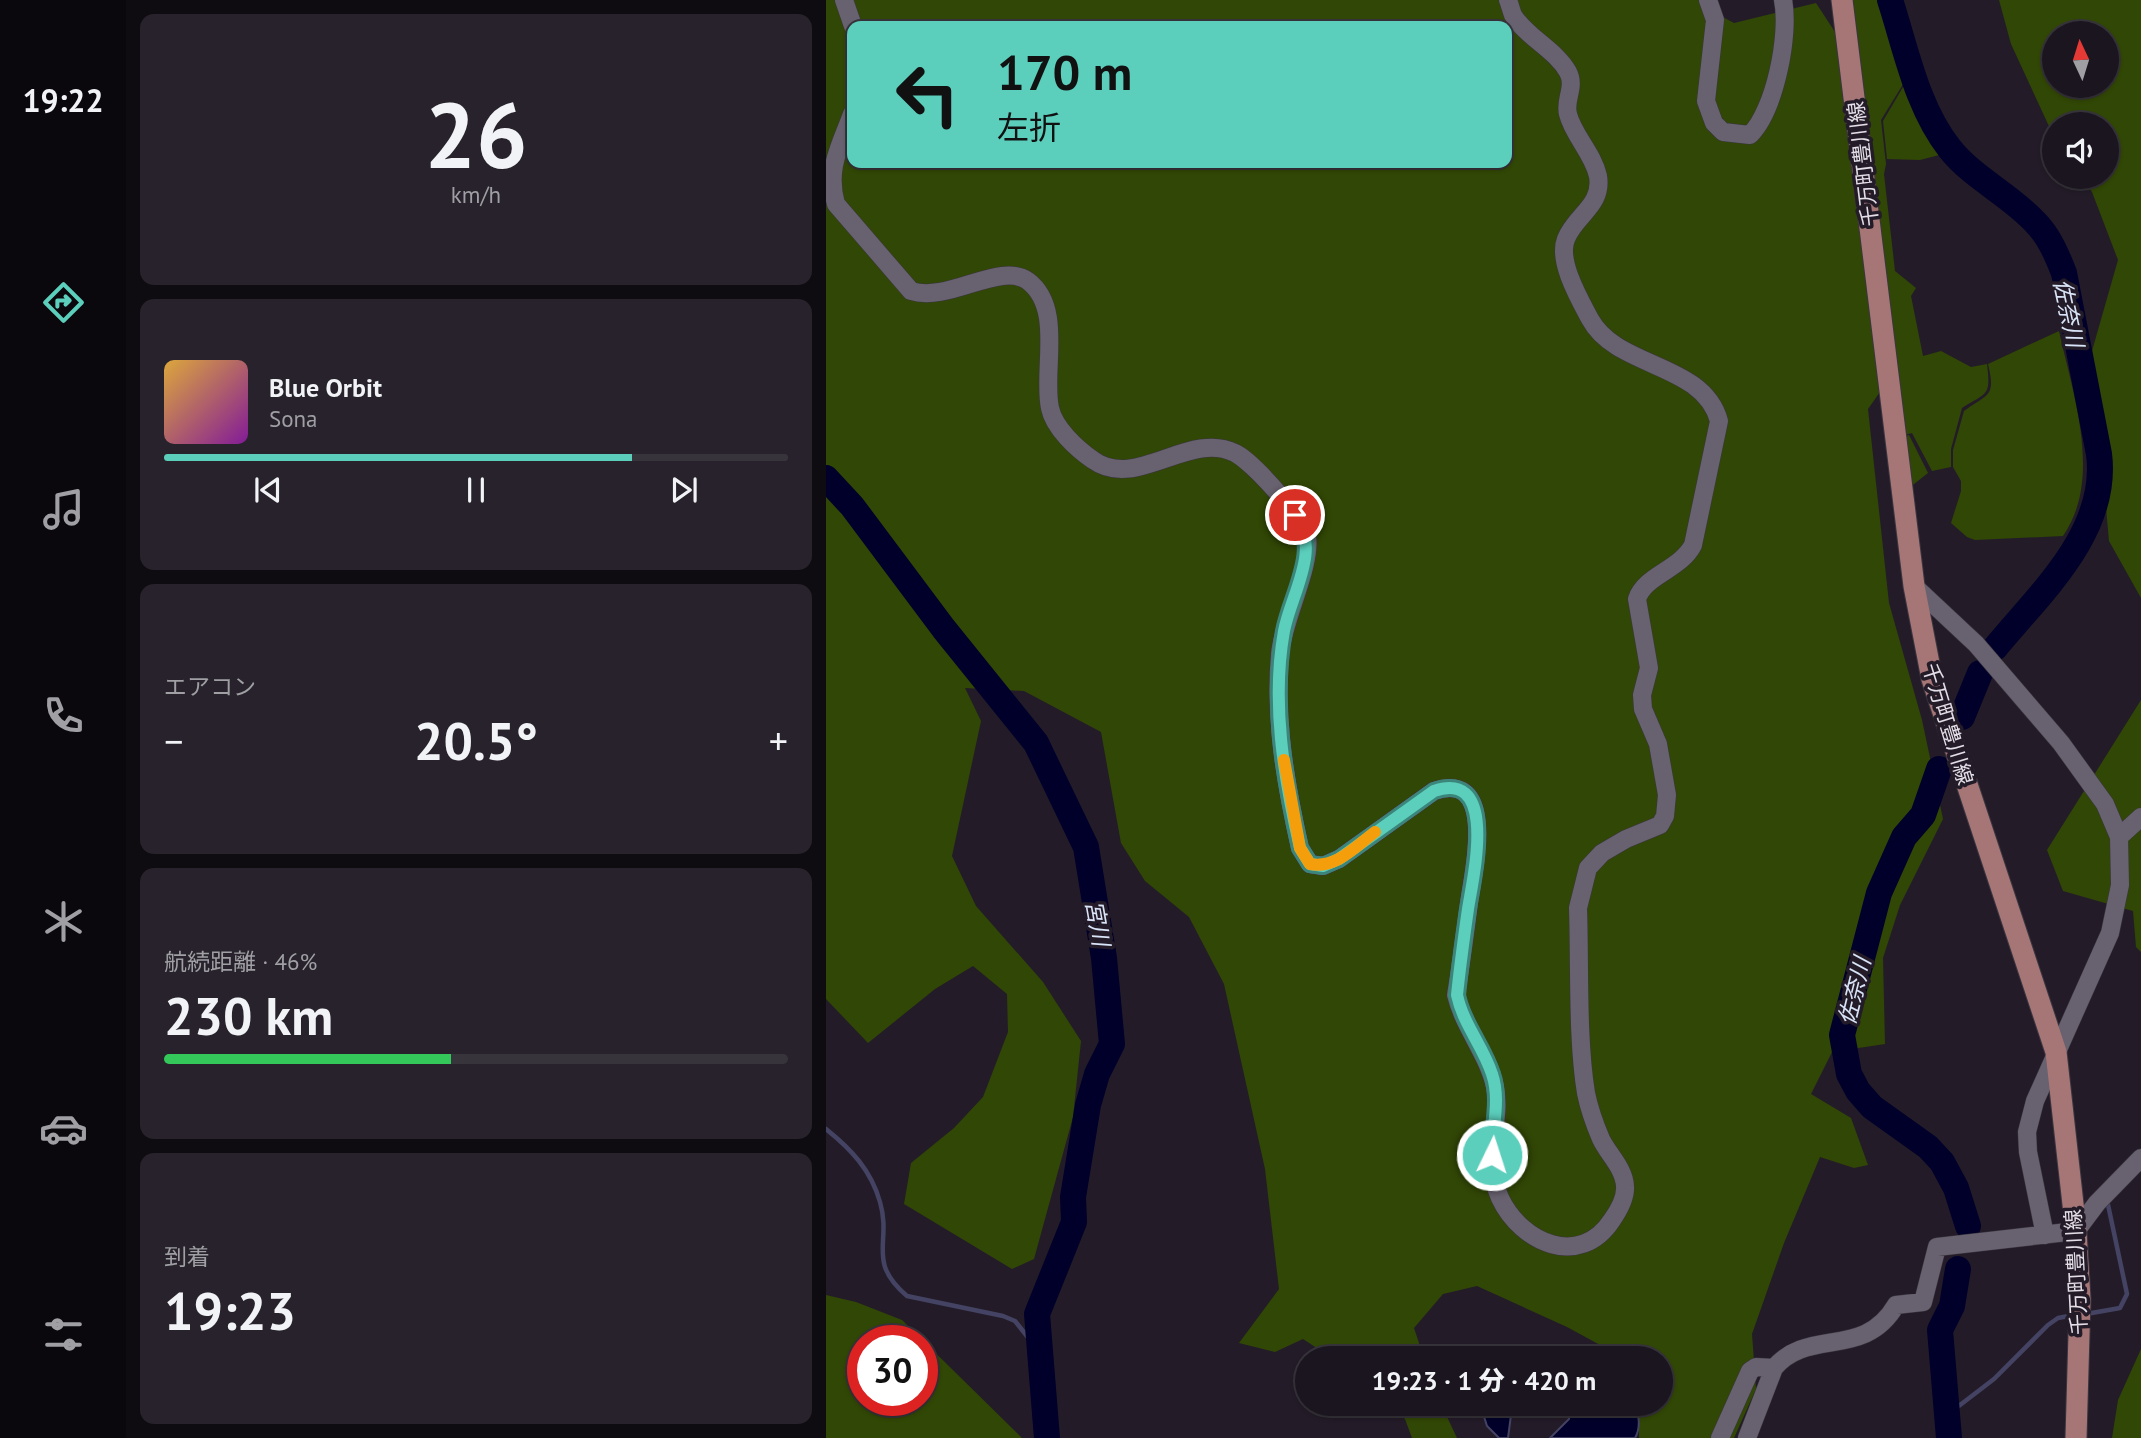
<!DOCTYPE html>
<html lang="ja">
<head>
<meta charset="utf-8">
<style>
	:root { --surface:#1a151e; --page:#27222b; --text:#f1f3f6; --muted:#9f9fa4; --line:#38343c; --accent:#5bcebc }
	body { margin:0; font-family:"PT Sans","Noto Sans JP",sans-serif; background:var(--page); color:var(--text); height:100vh; display:flex; flex-direction:column; font-size:26px; white-space:nowrap }
	* { box-sizing:border-box; margin:0 }
	p { font-size:23px; color:var(--muted) }
	.icon { flex:none; width:38px; height:38px; fill:none; stroke:currentColor; stroke-width:2; stroke-linecap:round; stroke-linejoin:round }
	.map { position:relative; flex:1; overflow:hidden }
	.side { display:flex; flex-direction:column; gap:14px; padding:14px; background:#0e0c10; width:700px }
	.side>* { flex:none }
	.guide { position:absolute; left:21px; top:21px; width:665px; height:147px; border-radius:14px; box-shadow:0 2px 5px #0004,0 0 0 2px var(--line); background:#5bcebc; color:#111; overflow:hidden }
	.needle { width:46px; rotate:356deg }
	.buttons { position:absolute; left:1216px; top:21px; display:grid; gap:14px }
	.buttons a { display:grid; place-items:center; width:77px; height:77px; border-radius:50%; background:var(--surface); box-shadow:0 2px 5px #0004,0 0 0 2px var(--line); font-size:35px }
	.speed { position:absolute; left:21px; top:1325px; display:flex; gap:14px; font-size:35px; font-weight:700; text-align:center }
	.speed>* { display:grid; place-content:center; width:91px; height:91px; border-radius:50%; background:var(--surface); box-shadow:0 2px 5px #0004,0 0 0 2px var(--line); line-height:1 }
	.speed .limit { border:10px solid #d22; background:#fff; color:#111 }
	.pin { position:absolute; display:grid; place-items:center; width:60px; height:60px; color:#fff; margin:-30px; border:4px solid #fff; border-radius:50%; box-shadow:0 2px 7px #0007 }
	.me { position:absolute; width:77px; margin:-38px; rotate:4deg; stroke-linejoin:round; filter:drop-shadow(0 0 5px #0008) }
	.turn { display:flex; align-items:center; gap:24px; height:147px; padding:0 35px; font-size:32px }
	.turn .icon { width:91px; height:91px; stroke-width:2.5 }
	.turn b { display:block; font-size:49px; line-height:60px }
	.big { font-size:52px; font-weight:800; line-height:1.1 }
	.side .tile { flex:1; display:flex; flex-direction:column; justify-content:center; gap:10px; min-width:0; padding:0 24px; border-radius:14px; background:var(--page) }
	.side .dial { align-items:center; gap:0 }
	.dial b { font-size:91px; line-height:1 }
	.song { display:flex; align-items:center; gap:21px }
	.cover { width:84px; height:84px; border-radius:10px; background:linear-gradient(135deg,hsl(40 70% 55%),hsl(290 70% 35%)) }
	.played { height:7px; border-radius:4px; background:linear-gradient(90deg,var(--accent) 75%,var(--line) 75%) }
	.keys { display:flex; justify-content:space-around; direction:ltr }
	.heat { display:flex; justify-content:space-between; align-items:center; font-size:38px; direction:ltr }
	.charge { height:10px; border-radius:5px; background:linear-gradient(90deg,#34c759 46%,var(--line) 0) }
	.trip { position:absolute; left:469px; top:1346px; width:378px; height:70px; border-radius:35px; background:var(--surface); box-shadow:0 2px 5px #0004,0 0 0 2px var(--line); font-weight:800; line-height:70px; text-align:center }
	main { display:flex; flex:1; min-height:0 }
	.tab-bar { display:flex; flex-direction:column; width:126px; justify-content:space-around; align-items:center; background:#0a080c; color:var(--muted) }
	.tab-bar .icon { width:49px; height:49px }
	.tab-bar .current { color:var(--accent) }
	.tab-bar b { font-size:32px; color:var(--text) }
	.map>svg:first-child { display:block }
	.green { fill:#314705; fill-rule:evenodd }
	.water { fill:#00002a; stroke:#444363; stroke-width:2 }
	.lines { fill:none; stroke-linecap:round; stroke-linejoin:round }
	.stream { stroke:#444363; stroke-width:4.5 }
	.river { stroke:#00002a; stroke-width:26 }
	.minor-casing { stroke:#3b3640; stroke-width:19 }
	.major-casing { stroke:#3b3640; stroke-width:23 }
	.minor { stroke:#68616f; stroke-width:18 }
	.major { stroke:#a67677; stroke-width:21 }
	.route-casing { stroke:#3b867a; stroke-width:18 }
	.route { stroke:#5bcebc; stroke-width:12 }
	.slow { stroke:#f59e0b; stroke-width:12 }
	.labels { text-anchor:middle; dominant-baseline:central; stroke-width:7; stroke-linejoin:round; paint-order:stroke }
	.street-label { font-size:21px; fill:#e3dee7; stroke:#231c28 }
	.water-label { font-size:23px; font-style:italic; fill:#dae4f8; stroke:#231c28 }
</style>
</head>
<body>
<main>
<nav class="tab-bar">
<b>19:22</b>
<svg class="icon current" aria-label="directions" viewBox="0 0 24 24"><path d="M12 3l9 9-9 9-9-9zM9 14v-3h6M13 9l2 2-2 2"/></svg>
<svg class="icon" aria-label="music" viewBox="0 0 24 24"><path d="M9 18V5l10-2v13"/><circle cx="6" cy="18" r="3"/><circle cx="16" cy="16" r="3"/></svg>
<svg class="icon" aria-label="phone" viewBox="0 0 24 24"><path d="M5 4h4l2 5-3 2q2 4 5 5l2-3 5 2v4C11 20 4 13 5 4z"/></svg>
<svg class="icon" aria-label="climate" viewBox="0 0 24 24"><path d="M12 3v18M4 7l16 10M4 17L20 7"/></svg>
<svg class="icon" aria-label="car" viewBox="0 0 24 24"><path d="M5 17H2v-5l4-1 3-4h7l3 4 3 1v5h-3M9 17h6M6 11h13"/><circle cx="7" cy="17" r="2"/><circle cx="17" cy="17" r="2"/></svg>
<svg class="icon" aria-label="filters" viewBox="0 0 24 24"><path d="M4 7h16M4 17h16"/><circle cx="9" cy="7" r="2"/><circle cx="15" cy="17" r="2"/></svg>
</nav>
<section class="side">
<div class="tile dial"><b>26</b><p>km/h</p></div>
<div class="tile">
<div class="song"><i class="cover"></i><div><b>Blue Orbit</b><p>Sona</p></div></div>
<div class="played"></div>
<div class="keys"><svg class="icon" aria-label="previous" viewBox="0 0 24 24"><path d="M18 5L8 12l10 7zM5 5v14"/></svg><svg class="icon" aria-label="pause" viewBox="0 0 24 24"><path d="M8 5v14M16 5v14"/></svg><svg class="icon" aria-label="next" viewBox="0 0 24 24"><path d="M6 5l10 7-10 7zM19 5v14"/></svg></div>
</div>
<div class="tile"><p>エアコン</p>
<div class="heat"><a>−</a><b class="big">20.5°</b><a>+</a></div>
</div>
<div class="tile"><p>航続距離 · 46%</p><b class="big">230 km</b><div class="charge"></div></div>
<div class="tile"><p>到着</p><b class="big">19:23</b></div>
</section>
<div class="map">
<svg width="1315" height="1438" viewBox="0 0 1315 1438">
	<rect width="100%" height="100%" fill="#231c28"/>
	<path class="green" d="M 0,0 L 877,0 L 876,6 L 908,23 L 990,3 L 1009,32 L 1054,392 L 1042,409 L 1063,603 L 1096,720 L 1117,819 L 1074,905 L 1057,958 L 1059,1044 L 1006,1052 L 985,1094 L 1025,1118 L 1042,1165 L 1028,1168 L 994,1157 L 958,1243 L 926,1334 L 930,1389 L 908,1438 L 813,1438 L 813,1404 L 835,1404 L 835,1358 L 798,1358 L 741,1327 L 651,1286 L 617,1294 L 588,1328 L 598,1358 L 506,1358 L 477,1339 L 449,1352 L 413,1343 L 453,1289 L 439,1169 L 398,984 L 363,917 L 319,881 L 295,843 L 275,732 L 198,691 L 139,688 L 155,721 L 126,856 L 150,906 L 217,982 L 255,1041 L 247,1117 L 208,1259 L 186,1269 L 78,1204 L 85,1163 L 128,1128 L 157,1097 L 182,1032 L 181,994 L 147,966 L 109,989 L 42,1043 L 0,999 ZM 26,26 L 681,26 L 681,163 L 26,163 Z
		M 1026,0 L 1054,0 L 1079,81 L 1055,120 L 1060,164 L 1058,174 L 1069,271 L 1090,288 L 1085,296 L 1097,356 L 1115,351 L 1145,367 L 1161,364 C 1165,397 1161,392 1136,408 L 1125,449 L 1125,467 L 1106,471 L 1086,433 L 1076,436 Z
		M 1173,0 L 1315,0 L 1315,598 L 1283,541 L 1266,351 L 1292,260 L 1266,192 L 1256,177 L 1281,177 L 1281,124 L 1228,124 L 1228,137 L 1185,44 ZM 1281,33 L 1281,86 L 1228,86 L 1228,33 Z
		M 1080,82 L 1095,122 L 1117,154 L 1094,160 L 1061,159 L 1057,121 Z
		M 1233,331 C 1247,395 1277,478 1237,536 L 1149,540 L 1141,537 L 1125,523 L 1135,491 L 1135,481 L 1127,467 L 1127,450 L 1138,411 C 1162,393 1170,398 1162,364 Z
		M 1083,435 L 1102,473 L 1083,488 L 1076,437 Z
		M 1315,700 L 1315,952 L 1310,947 L 1307,911 L 1237,891 L 1221,850 Z
		M 0,1295 L 30,1302 L 76,1320 L 196,1438 L 0,1438 ZM 96,1340 L 96,1400 L 37,1400 L 37,1340 Z
		M 1315,1349 L 1315,1438 L 1286,1438 L 1292,1400 Z
		M 563,1404 L 615,1404 L 631,1438 L 586,1438 L 579,1419 Z"/>
	<path class="water" d="M 654,1404 L 682,1404 L 685,1415 L 682,1438 L 673,1438 L 661,1426 Z
		M 745,1404 L 754,1404 L 778,1415 L 788,1412 L 789,1404 L 809,1404 C 813,1414 815,1428 809,1438 L 724,1438 L 743,1419 Z"/>
	<g class="lines">
		<path class="stream" d="M 0,1129 C 25,1149 45,1170 54,1202 C 66,1243 40,1261 81,1296 L 177,1316 L 189,1321 L 212,1350
			M 1260,1314 L 1294,1308 L 1301,1294 L 1281,1200
			M 1121,1415 L 1168,1379 L 1222,1325 L 1232,1318 L 1248,1315"/>
		<path class="river" d="M 1064,0 C 1080,49 1091,108 1124,149 C 1147,178 1183,194 1209,222 C 1223,236 1231,255 1238,273 L 1273,454 C 1283,532 1214,593 1169,648
			M 0,478 L 26,506 L 118,629 L 210,743 L 260,847 L 278,958 L 286,1044 L 271,1074 L 262,1105 L 247,1197 L 248,1222 L 211,1314 L 221,1438
			M 1136,717 L 1154,673
			M 1113,769 L 1097,815 L 1078,837 L 1053,893 L 1016,1035 L 1023,1074 L 1032,1091 L 1046,1107 L 1102,1147 L 1116,1162 L 1130,1188 L 1142,1226
			M 1123,1438 L 1114,1330 L 1126,1306 L 1132,1269"/>
		<defs>
			<path id="minor" d="M 18,0 L 27,26
				M 882,0 L 889,20 L 880,101 L 888,123 L 897,132 L 924,135 C 949,110 964,34 957,0
				M 26,114 C 14,147 0,168 10,204 L 85,291 C 123,303 174,261 202,281 C 238,308 216,371 224,408 C 228,428 251,449 267,460 C 310,491 363,430 409,453 C 426,461 478,519 481,536 C 486,566 457,619 454,654 C 448,719 460,785 474,848 L 484,864 L 497,866 L 513,859 L 608,791 C 672,769 647,872 643,903 C 639,934 635,965 630,995 C 638,1028 662,1054 669,1087 C 676,1122 656,1158 674,1198 C 695,1243 754,1269 786,1220 C 793,1210 800,1198 799,1186 C 798,1168 782,1154 775,1139 C 769,1125 763,1108 760,1093 C 751,1038 754,965 752,908 L 762,868 L 776,853 L 800,839 L 834,825 L 839,816 L 841,795 L 832,744 L 817,709 L 816,695 L 823,668 L 811,599 C 819,575 854,570 867,545 L 893,421 C 877,362 791,369 764,319 C 754,300 731,261 740,239 C 749,215 777,206 772,176 C 767,153 747,135 742,114 C 738,100 750,87 742,72 C 729,49 700,37 687,15 C 685,10 684,5 682,0
				M 1088,586 L 1150,644 L 1235,743 L 1279,804 L 1293,837 L 1294,885 L 1284,933 L 1209,1101 L 1201,1132 L 1202,1152 L 1219,1235
				M 1293,837 L 1315,817
				M 894,1438 L 924,1371 L 930,1367 L 948,1368 C 982,1327 1038,1360 1070,1305 L 1097,1302 L 1111,1247 L 1250,1231 L 1271,1203 L 1315,1158
				M 921,1438 L 948,1368"/>
			<path id="major" d="M 1016,0 L 1088,586 L 1106,679 L 1230,1052 L 1250,1231 L 1254,1299 L 1250,1438"/>
		</defs>
		<use href="#minor" class="minor-casing"/>
		<use href="#major" class="major-casing"/>
		<use href="#minor" class="minor"/>
		<use href="#major" class="major"/>
	</g>
	<g class="lines">
		<defs>
			<path id="route" d="M 469,515 C 496,549 465,594 458,631 C 445,703 458,778 474,848 L 484,864 L 497,866 L 513,859 L 608,791 C 673,769 647,877 642,909 C 638,937 634,966 631,995 C 637,1024 657,1046 666,1074 C 675,1100 666,1128 666,1155"/>
		</defs>
		<use href="#route" class="route-casing"/>
		<use href="#route" class="route"/>
		<path class="slow" d="M 458,760 L 474,848 L 484,864 C 510,869 529,847 549,832"/>
	</g>
	<g class="labels">
		<g class="street-label">
			<text transform="translate(1037 164) rotate(-97)">千万町豊川線</text>
			<text transform="translate(1122 724) rotate(73)">千万町豊川線</text>
			<text transform="translate(1250 1272) rotate(-93)">千万町豊川線</text>
		</g>
		<g class="water-label">
			<text transform="translate(1243 313) rotate(78)">佐奈川</text>
			<text transform="translate(272 923) rotate(80)">宮川</text>
			<text transform="translate(1028 991) rotate(-76)">佐奈川</text>
		</g>
	</g>
</svg>
<div class="buttons">
<a><svg class="needle" viewBox="-14 -14 28 28"><path d="M0-13l5 13h-10z" fill="#e53935"/><path d="M0 13l5-13h-10z" fill="#9f9fa4"/></svg></a>
<a><svg class="icon" aria-label="sound" viewBox="0 0 24 24"><path d="M4 9h4l5-4v14l-5-4H4zM17 9q2 3 0 6"/></svg></a>
</div>
<div class="speed"><div class="limit">30</div></div>
<div class="pin" style="left:469px;top:515px;background:#d93025"><svg class="icon" aria-label="arrive" viewBox="0 0 24 24"><path d="M6 21V4h12l-3 4 3 4H6"/></svg></div>
<svg class="me" style="left:666px;top:1155px" viewBox="-20 -20 40 40"><circle r="17" fill="#5bcebc" stroke="#fff" stroke-width="3"/><path d="M0-11L8 9 0 5-8 9z" fill="#fff"/></svg>
<div class="trip">19:23 · 1 分 · 420 m</div>
<div class="guide">
<div class="turn"><svg class="icon" aria-label="left" viewBox="0 0 24 24"><path d="M17 20v-9H6M10 6l-5 5 5 5"/></svg><div><b>170 m</b>左折</div></div>
</div>
</div>
</main>
</body>
</html>
